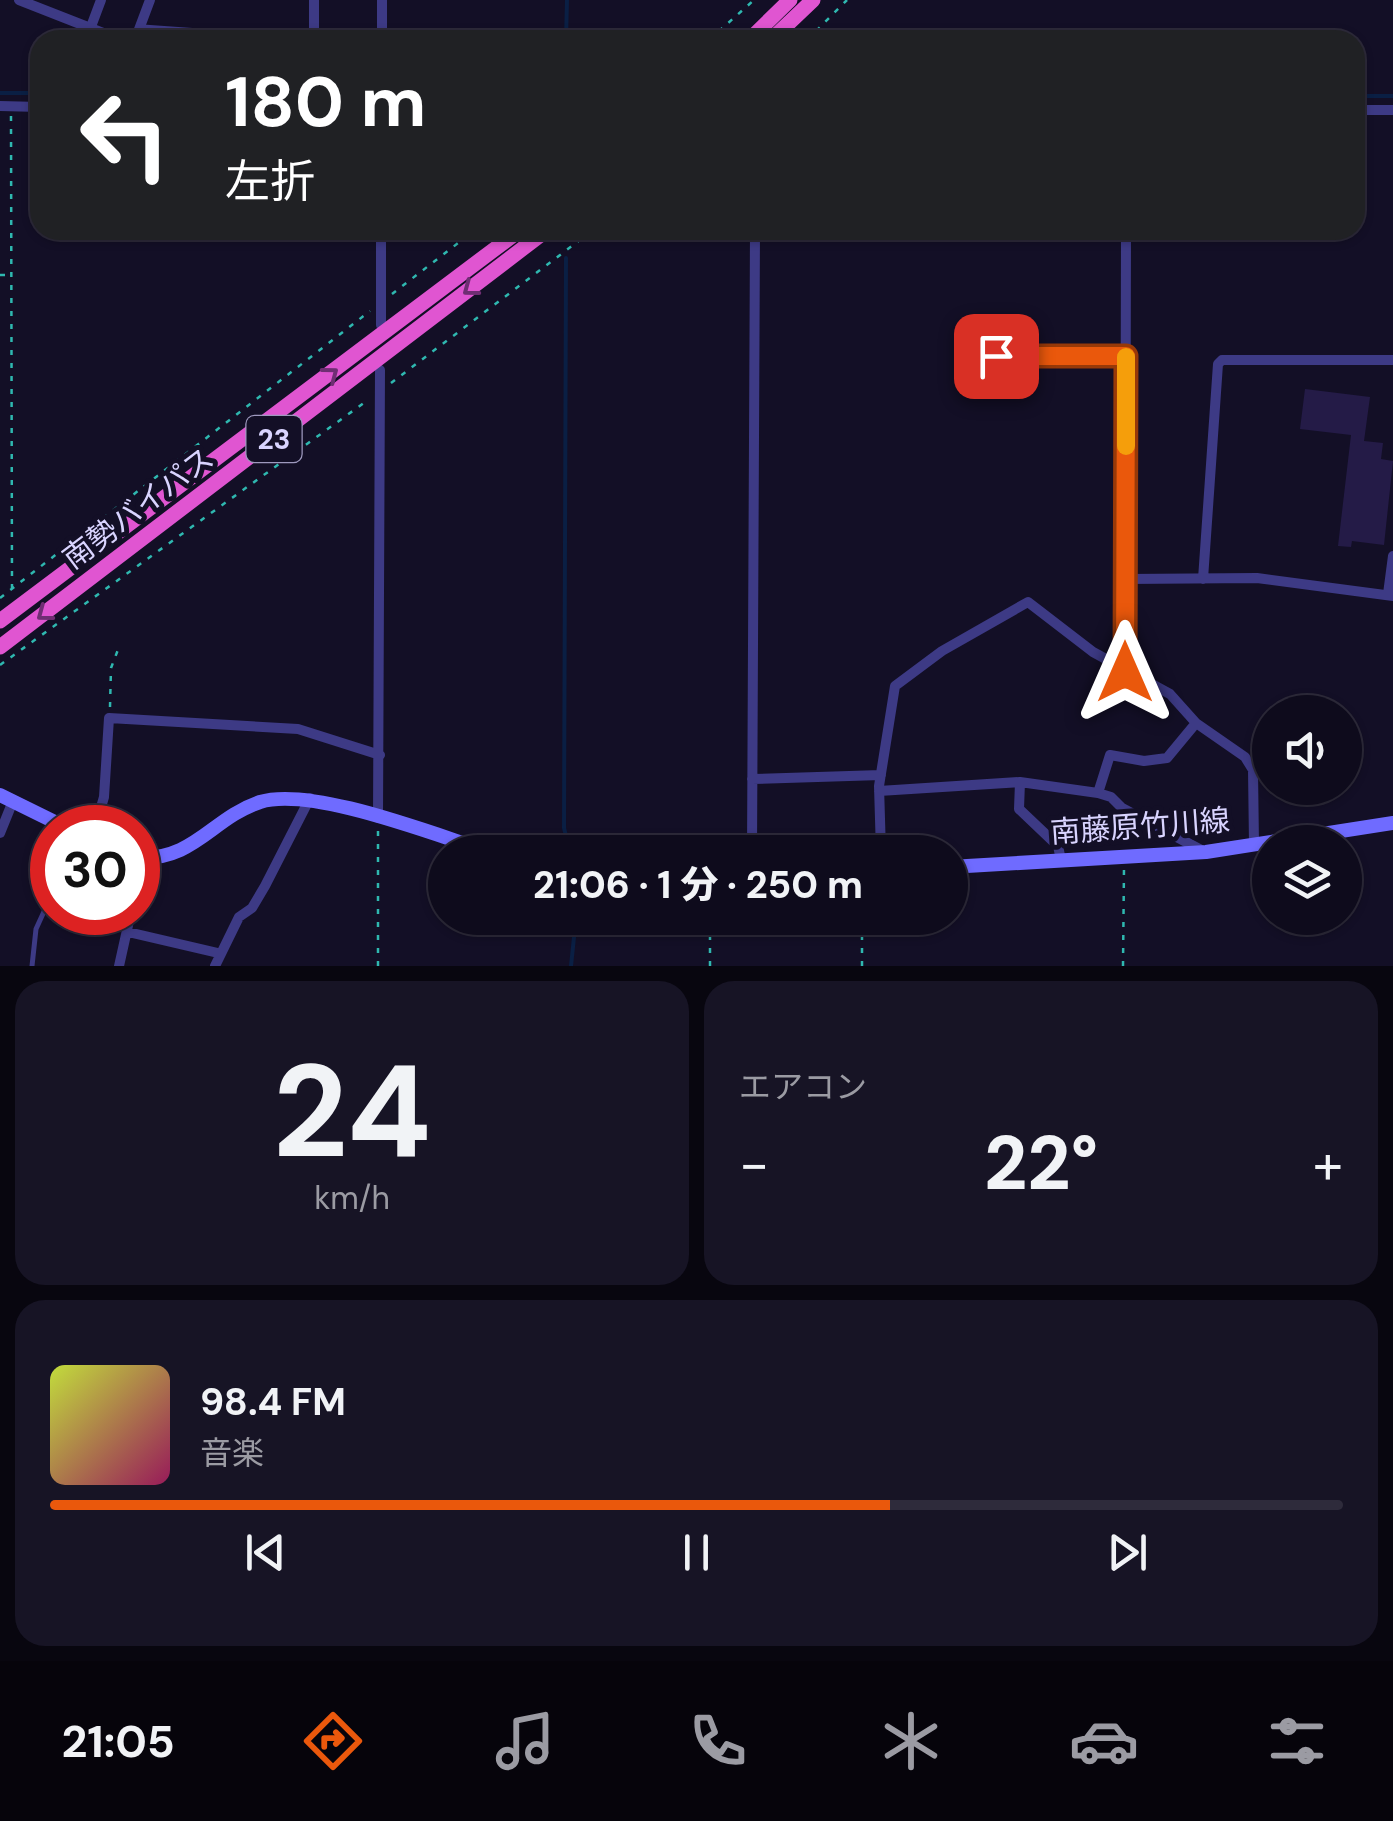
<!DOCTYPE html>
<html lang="ja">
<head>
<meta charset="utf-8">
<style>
	:root { --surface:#0e0b1c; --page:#171425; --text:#f1f3f6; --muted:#9b9ba3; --line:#2e2b3b; --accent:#ea580c }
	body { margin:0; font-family:"DM Sans","Noto Sans JP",sans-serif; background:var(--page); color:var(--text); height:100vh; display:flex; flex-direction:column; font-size:38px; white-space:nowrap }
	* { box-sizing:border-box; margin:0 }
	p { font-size:32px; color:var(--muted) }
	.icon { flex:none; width:55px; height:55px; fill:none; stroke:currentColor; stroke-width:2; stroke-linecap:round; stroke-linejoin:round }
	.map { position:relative; height:966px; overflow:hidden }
	.sheet { display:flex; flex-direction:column; gap:15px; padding:15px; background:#08060f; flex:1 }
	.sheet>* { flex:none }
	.hud { position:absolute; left:30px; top:30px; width:1335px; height:210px; border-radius:30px; box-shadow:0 2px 8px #0004,0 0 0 2px var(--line); background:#202124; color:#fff; overflow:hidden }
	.controls { position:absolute; left:1252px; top:695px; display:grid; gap:20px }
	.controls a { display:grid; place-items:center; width:110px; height:110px; border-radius:50%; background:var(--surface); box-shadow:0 2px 8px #0004,0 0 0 2px var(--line); font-size:50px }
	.speed { position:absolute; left:30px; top:805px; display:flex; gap:20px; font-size:50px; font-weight:700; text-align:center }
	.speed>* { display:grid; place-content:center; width:130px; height:130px; border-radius:50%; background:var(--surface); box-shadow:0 2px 8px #0004,0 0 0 2px var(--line); line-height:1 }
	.speed .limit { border:15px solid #d22; background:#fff; color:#111 }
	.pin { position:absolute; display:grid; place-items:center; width:85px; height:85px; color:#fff; margin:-42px; border-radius:20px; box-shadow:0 5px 15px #0006 }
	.me { position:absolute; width:110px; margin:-55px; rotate:0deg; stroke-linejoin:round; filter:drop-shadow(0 0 8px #0008) }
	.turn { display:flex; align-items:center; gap:35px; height:210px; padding:0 30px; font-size:45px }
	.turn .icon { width:130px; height:130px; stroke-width:2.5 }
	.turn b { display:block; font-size:70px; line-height:85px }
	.big { font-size:75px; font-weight:800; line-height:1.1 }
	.sheet .widget { flex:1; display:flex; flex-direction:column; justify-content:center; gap:15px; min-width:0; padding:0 35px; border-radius:30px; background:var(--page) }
	.sheet .dial { align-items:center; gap:0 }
	.dial b { font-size:130px; line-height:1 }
	.song { display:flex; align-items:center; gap:30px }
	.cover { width:120px; height:120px; border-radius:15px; background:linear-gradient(135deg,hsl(70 70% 55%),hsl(330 70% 35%)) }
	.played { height:10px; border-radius:5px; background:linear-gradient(90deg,var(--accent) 65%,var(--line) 65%) }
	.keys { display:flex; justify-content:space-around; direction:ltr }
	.heat { display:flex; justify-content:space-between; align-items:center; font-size:55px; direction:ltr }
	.sheet .tiles { flex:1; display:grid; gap:15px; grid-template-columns:1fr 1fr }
	.widget:last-child { grid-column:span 2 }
	.trip { position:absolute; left:428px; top:835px; width:540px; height:100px; border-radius:50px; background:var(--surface); box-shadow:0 2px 8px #0004,0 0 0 2px var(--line); font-weight:800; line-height:100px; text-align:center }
	.tab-bar { display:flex; height:160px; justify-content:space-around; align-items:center; background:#06040b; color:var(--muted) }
	.tab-bar .icon { width:70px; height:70px }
	.tab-bar .selected { color:var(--accent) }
	.tab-bar b { font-size:45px; color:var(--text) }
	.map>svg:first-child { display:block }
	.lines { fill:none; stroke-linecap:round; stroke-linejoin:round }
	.stream { stroke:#0a1f44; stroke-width:4 }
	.building { fill:#241b47 }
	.path { stroke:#2fb8b0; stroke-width:2.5; stroke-dasharray:5 8; stroke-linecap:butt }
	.service { stroke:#3d3a85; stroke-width:5 }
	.minor { stroke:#3d3a85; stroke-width:10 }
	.secondary { stroke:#6f6bff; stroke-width:14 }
	.trunk { stroke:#e055d1; stroke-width:15 }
	.oneway { stroke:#6f2e73 }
	.route-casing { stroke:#983908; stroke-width:25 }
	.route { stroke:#ea580c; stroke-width:18 }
	.slow { stroke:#f59e0b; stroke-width:18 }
	.labels { text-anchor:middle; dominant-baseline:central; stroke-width:10; stroke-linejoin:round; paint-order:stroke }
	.shield { fill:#130f26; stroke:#9e99be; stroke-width:2.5 }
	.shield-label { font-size:28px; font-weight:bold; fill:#d9d4ff }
	.street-label { font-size:30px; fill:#d9d4ff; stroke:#130f26 }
</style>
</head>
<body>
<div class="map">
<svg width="1393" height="966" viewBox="0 0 1393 966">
	<rect width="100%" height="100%" fill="#130f26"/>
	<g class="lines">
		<path class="stream" d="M 566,40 L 567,0
			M 0,93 L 40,93
			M 1355,96 L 1393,96
			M 566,258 L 564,828 L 570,852
			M 571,966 L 576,918"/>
	</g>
	<path class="building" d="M 1305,389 L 1370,397 L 1364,441 L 1383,443 L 1381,459 L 1393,461 L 1384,545 L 1352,541 L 1351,547 L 1338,546 L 1351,435 L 1300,429 Z"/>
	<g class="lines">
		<path class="path" d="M 709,40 L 754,0
			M 807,40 L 847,0
			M 11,116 L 12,588
			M 0,275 L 10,275
			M 392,294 L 475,230
			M 391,383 L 593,230
			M 0,598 L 370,311
			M 0,665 L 368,400
			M 110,707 L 111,668 L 119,647
			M 378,966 L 378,829
			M 710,966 L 710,918
			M 862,966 L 862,918
			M 1123,966 L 1124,868"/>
		<path class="service" d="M 143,27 L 311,39
			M 32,966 L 36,929 L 52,894"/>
		<path class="minor" d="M 19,0 L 121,40
			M 314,0 L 314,40
			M 86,40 L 101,0
			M 135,40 L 150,0
			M 382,40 L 382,0
			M 0,106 L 40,107
			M 1355,110 L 1393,110
			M 381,325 L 381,230
			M 963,356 L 1126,356
			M 1126,579 L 1257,578 L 1393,596
			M 1203,579 L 1218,364 L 1222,360 L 1393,360
			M 1388,594 L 1393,556
			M 1125,671 L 1126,230
			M 752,779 L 881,775
			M 879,791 L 1020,782
			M 1098,793 L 1110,755 L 1144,761 L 1167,758 L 1196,723
			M 378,818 L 380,370
			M 95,828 L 104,797 L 109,718 L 298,729 L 380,755
			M 0,833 L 13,801
			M 752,852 L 755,230
			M 881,852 L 879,786 L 895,686 L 942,651 L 1028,602 L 1093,652 L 1170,694 L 1196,723 L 1245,757 L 1253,770 L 1254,845
			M 1061,860 L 1058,846 L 1019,809 L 1020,782 L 1098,793 L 1111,797 L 1122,808 L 1205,852
			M 138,877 L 141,858
			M 128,932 L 218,953
			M 119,966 L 131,912
			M 215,966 L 239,917 L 252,908 L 265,886 L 310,798"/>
		<path class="secondary" d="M 0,795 L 67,828
			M 138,858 C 195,860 212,818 260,802 C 312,786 435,835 490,852
			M 950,867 L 1206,852 L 1393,823"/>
		<path class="trunk" d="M 749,40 L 790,0
			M 771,40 L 813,0
			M 0,621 L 520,230
			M 0,647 L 547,230"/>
	</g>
	<defs><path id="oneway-chevron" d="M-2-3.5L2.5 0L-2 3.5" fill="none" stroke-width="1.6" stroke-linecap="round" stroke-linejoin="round" transform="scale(2.5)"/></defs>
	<g class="oneway">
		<use href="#oneway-chevron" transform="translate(470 289) rotate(143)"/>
		<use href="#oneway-chevron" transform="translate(331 374) rotate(-37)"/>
		<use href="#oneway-chevron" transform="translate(44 614) rotate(143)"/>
	</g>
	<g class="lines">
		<defs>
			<path id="route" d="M 996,356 L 1126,356 L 1125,672"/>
		</defs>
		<use href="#route" class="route-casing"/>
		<use href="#route" class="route"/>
		<path class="slow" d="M 1126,446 L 1126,357"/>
	</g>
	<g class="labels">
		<rect class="shield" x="246.5" y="416" width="55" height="46" rx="8"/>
		<g class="shield-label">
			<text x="274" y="439">23</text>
		</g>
		<g class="street-label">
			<text transform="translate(138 508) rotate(-37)">南勢バイパス</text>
			<text transform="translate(1140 826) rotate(-4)">南藤原竹川線</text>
		</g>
	</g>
</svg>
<div class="controls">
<a><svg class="icon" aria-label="sound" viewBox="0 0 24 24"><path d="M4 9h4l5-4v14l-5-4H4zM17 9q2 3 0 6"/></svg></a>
<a><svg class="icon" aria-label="layers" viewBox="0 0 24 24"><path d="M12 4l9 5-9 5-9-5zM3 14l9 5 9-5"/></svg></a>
</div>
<div class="speed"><div class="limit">30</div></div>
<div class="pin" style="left:996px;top:356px;background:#d93025"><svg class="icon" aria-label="arrive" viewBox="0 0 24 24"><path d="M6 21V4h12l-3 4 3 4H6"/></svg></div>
<svg class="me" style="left:1125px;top:672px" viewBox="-20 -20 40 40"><path d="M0-17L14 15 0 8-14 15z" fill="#ea580c" stroke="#fff" stroke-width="4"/></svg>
<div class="trip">21:06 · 1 分 · 250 m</div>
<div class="hud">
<div class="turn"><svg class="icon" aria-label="left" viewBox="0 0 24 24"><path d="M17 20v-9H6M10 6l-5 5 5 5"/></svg><div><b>180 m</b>左折</div></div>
</div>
</div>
<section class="sheet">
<div class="tiles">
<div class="widget dial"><b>24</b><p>km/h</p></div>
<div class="widget"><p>エアコン</p>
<div class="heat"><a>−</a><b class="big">22°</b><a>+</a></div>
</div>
<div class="widget">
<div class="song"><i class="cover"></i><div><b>98.4 FM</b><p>音楽</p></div></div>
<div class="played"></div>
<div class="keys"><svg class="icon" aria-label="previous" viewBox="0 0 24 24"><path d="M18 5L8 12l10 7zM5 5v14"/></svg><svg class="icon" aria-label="pause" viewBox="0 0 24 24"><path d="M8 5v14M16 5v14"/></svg><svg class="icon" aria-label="next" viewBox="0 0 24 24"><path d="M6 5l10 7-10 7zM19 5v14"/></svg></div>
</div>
</div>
</section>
<nav class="tab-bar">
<b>21:05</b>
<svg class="icon selected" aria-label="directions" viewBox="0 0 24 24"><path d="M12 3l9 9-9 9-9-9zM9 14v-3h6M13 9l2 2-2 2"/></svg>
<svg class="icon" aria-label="music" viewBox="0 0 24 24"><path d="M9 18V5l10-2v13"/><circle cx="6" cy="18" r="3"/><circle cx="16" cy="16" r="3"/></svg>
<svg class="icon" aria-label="phone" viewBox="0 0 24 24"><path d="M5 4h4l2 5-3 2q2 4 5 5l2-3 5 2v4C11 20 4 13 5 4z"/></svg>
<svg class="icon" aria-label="climate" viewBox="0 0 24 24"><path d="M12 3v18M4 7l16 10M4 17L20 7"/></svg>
<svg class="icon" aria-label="car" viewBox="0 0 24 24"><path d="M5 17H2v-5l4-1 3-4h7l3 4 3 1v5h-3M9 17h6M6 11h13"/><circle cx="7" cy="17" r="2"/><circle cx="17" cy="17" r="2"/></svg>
<svg class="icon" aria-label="filters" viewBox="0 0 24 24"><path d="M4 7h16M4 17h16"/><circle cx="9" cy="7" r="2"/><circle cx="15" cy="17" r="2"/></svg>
</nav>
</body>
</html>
